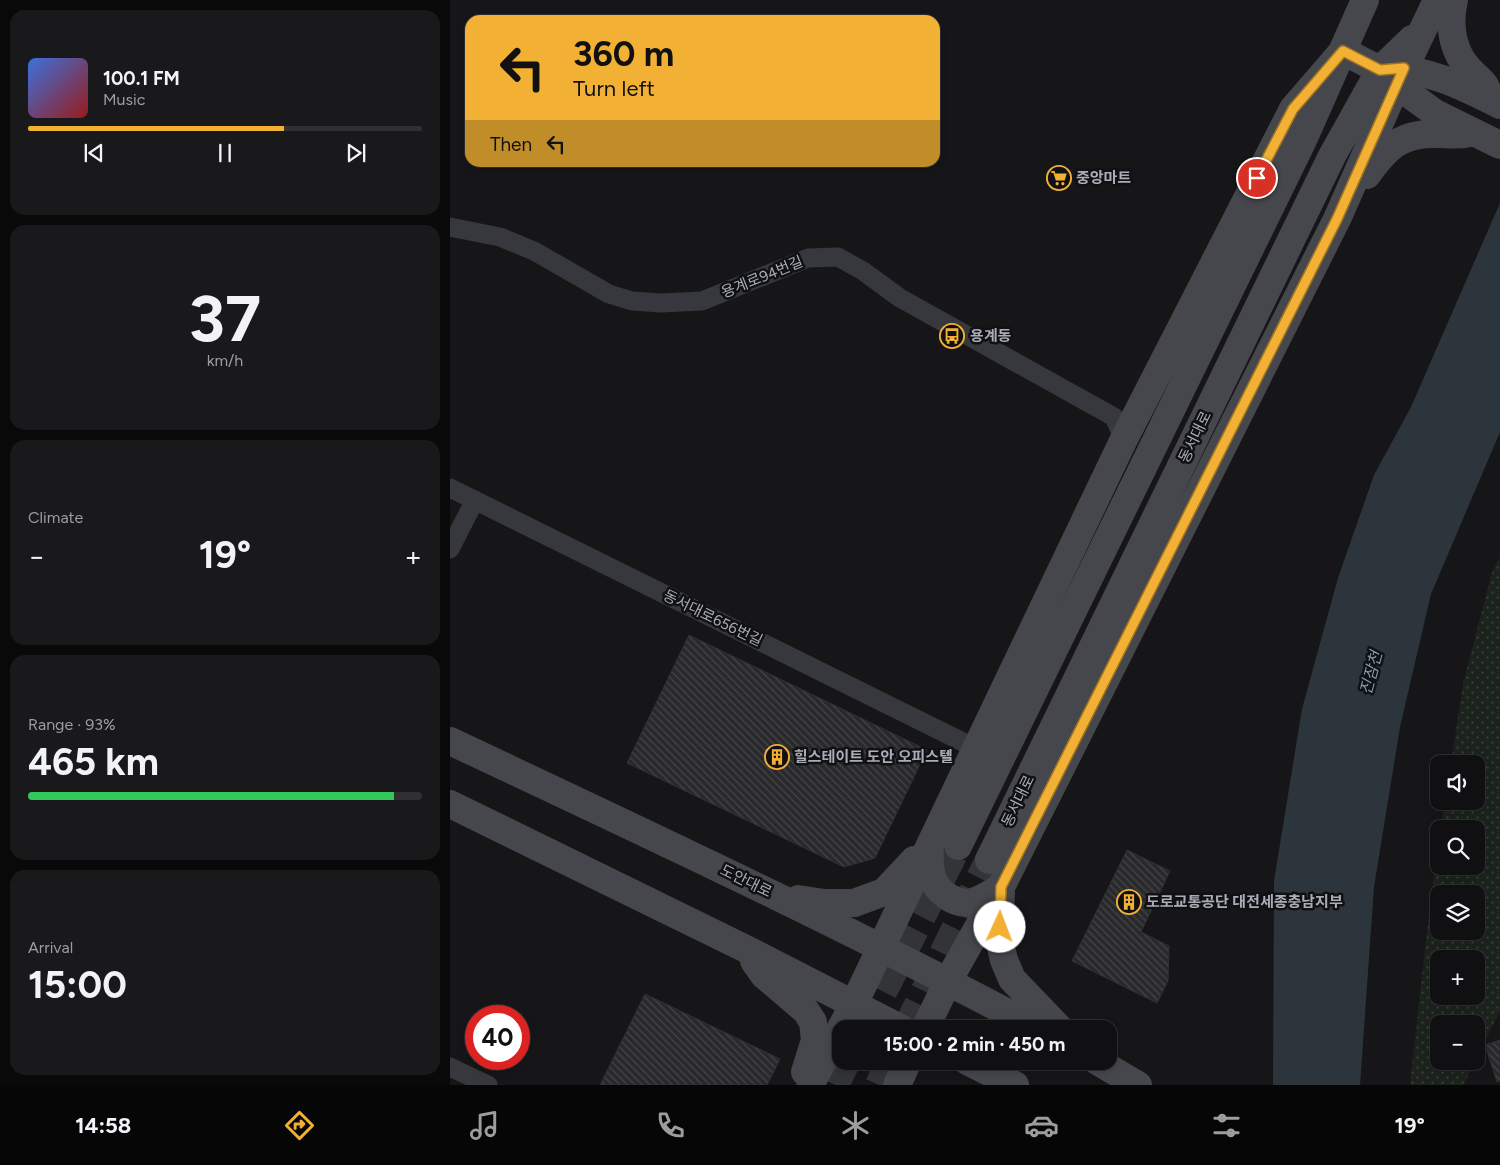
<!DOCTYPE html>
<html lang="en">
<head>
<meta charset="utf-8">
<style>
	:root { --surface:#101012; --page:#19191b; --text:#f1f3f6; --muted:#9c9d9f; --line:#303032; --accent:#f2b134 }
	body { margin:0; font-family:Figtree,"Noto Sans KR",sans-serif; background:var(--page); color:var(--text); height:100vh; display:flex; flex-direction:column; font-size:19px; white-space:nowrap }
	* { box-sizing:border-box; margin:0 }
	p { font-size:16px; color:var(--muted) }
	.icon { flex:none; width:28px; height:28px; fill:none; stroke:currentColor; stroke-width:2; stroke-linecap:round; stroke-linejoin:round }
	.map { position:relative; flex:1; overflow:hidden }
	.panel { display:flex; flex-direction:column; gap:10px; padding:10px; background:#09090a; width:450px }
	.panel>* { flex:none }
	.hud { position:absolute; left:15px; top:15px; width:475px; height:152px; border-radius:15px; box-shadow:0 2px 8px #0003,0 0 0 1px var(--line); background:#f2b134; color:#111; overflow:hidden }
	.tools { position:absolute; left:980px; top:755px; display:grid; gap:10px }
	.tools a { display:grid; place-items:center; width:55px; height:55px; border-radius:10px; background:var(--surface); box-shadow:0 2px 8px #0003,0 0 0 1px var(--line); font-size:25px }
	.speed { position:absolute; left:15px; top:1005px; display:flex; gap:10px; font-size:25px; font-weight:700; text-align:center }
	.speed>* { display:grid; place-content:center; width:65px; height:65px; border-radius:50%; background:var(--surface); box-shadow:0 2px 8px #0003,0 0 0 1px var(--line); line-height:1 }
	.speed .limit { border:8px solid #d22; background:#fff; color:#111 }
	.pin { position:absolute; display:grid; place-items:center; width:42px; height:42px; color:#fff; margin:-21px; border:2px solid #fff; border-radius:50%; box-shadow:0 1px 5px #0007 }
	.me { position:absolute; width:55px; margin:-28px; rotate:2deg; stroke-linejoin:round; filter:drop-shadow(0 0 4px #0008) }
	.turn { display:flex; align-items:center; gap:18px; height:105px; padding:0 25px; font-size:22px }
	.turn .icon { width:65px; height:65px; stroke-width:2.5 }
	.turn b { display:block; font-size:35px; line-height:42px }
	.then { display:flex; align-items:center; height:48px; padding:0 25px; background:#0003; gap:10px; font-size:19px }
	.big { font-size:38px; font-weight:700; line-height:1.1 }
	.panel .widget { flex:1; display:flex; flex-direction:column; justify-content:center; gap:8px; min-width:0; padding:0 18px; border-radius:15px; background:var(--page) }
	.panel .dial { align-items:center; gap:0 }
	.dial b { font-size:65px; line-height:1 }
	.song { display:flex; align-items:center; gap:15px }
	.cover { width:60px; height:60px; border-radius:8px; background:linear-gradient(135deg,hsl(220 70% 55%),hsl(0 70% 35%)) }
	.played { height:5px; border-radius:2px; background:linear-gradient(90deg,var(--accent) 65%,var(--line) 65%) }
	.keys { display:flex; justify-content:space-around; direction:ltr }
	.heat { display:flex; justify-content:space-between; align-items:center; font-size:28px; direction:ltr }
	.charge { height:8px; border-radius:4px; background:linear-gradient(90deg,#34c759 93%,var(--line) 0) }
	.trip { position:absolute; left:382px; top:1020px; width:285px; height:50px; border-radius:15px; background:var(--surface); box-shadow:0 2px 8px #0003,0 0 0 1px var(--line); font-weight:700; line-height:50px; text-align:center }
	.menu { display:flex; height:80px; justify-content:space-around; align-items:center; background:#060607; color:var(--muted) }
	.menu .icon { width:35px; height:35px }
	.menu .on { color:var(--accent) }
	.menu b { font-size:22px; color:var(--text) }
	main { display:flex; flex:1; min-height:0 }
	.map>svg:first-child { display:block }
	.park { fill:url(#park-dots); fill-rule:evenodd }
	.water { fill:#2c353c }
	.building { fill:url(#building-back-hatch); stroke:#303034 }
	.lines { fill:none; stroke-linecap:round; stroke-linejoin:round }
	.secondary-tunnel { stroke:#333438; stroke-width:28; stroke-dasharray:28 14; stroke-linecap:butt }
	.street { stroke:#37383d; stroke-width:19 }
	.secondary { stroke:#45474d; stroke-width:28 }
	.route-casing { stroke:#9d7322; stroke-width:12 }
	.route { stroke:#f2b134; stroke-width:9 }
	.labels { text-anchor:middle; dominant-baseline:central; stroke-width:5; stroke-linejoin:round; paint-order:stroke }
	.poi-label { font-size:15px; font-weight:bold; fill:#a8adb8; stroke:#111113; text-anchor:start }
	.street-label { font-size:15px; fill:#a8adb8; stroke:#111113 }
	.water-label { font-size:16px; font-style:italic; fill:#7f9bb3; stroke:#111113 }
</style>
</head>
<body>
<main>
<section class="panel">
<div class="widget">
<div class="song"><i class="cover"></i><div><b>100.1 FM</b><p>Music</p></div></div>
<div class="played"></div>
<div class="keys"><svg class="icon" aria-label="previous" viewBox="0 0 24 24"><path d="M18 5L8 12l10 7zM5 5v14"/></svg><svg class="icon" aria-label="pause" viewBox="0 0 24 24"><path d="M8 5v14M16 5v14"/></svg><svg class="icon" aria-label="next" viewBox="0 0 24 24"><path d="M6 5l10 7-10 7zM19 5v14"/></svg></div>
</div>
<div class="widget dial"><b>37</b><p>km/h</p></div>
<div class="widget"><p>Climate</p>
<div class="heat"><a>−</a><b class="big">19°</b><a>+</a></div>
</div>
<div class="widget"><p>Range · 93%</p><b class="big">465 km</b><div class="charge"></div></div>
<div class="widget"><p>Arrival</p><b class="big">15:00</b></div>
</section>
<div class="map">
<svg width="1050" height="1085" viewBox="0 0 1050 1085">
	<defs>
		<pattern id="park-dots" width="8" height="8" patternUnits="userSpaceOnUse" patternTransform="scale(1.25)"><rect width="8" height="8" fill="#1c231d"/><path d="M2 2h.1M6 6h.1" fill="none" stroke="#3a403c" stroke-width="1.8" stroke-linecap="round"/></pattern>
		<pattern id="building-back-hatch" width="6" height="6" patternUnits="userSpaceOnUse" patternTransform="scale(1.25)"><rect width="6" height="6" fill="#29292c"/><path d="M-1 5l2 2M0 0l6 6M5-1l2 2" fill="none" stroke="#454548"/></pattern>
	</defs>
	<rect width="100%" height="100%" fill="#161618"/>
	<path class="park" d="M 1050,557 L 1050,1011 L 1026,1059 L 1026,1024 L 989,1024 L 989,1061 L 1025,1061 L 1014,1085 L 960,1085 L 980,905 L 989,844 L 989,866 L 1026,866 L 1026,829 L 991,829 L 995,801 L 1026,801 L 1026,764 L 1001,764 L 1013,684 L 1042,572 ZM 989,894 L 1026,894 L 1026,931 L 989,931 ZM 989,959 L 1026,959 L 1026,996 L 989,996 Z"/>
	<path class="water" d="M 1050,203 L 1050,432 L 981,594 L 950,727 L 924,887 L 910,1085 L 823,1085 L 824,881 L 852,709 L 888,578 L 924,475 L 961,407 Z"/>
	<path class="building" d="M 239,635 L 477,750 L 425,858 L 394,867 L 177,763 Z
		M 677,850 L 720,871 L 691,932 L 719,946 L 718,981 L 707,1003 L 622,961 Z
		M 195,994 L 330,1059 L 317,1085 L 150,1085 Z
		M 1050,1040 L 1050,1081 L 1047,1082 L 1035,1045 Z"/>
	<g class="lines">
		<path class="secondary-tunnel" d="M 414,1029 L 508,846
			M 456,1029 L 539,860
			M 385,1085 L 397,1061
			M 429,1085 L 440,1061"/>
		<path class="street" d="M 0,227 L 50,237 L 84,251 L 159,294 L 182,301 L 211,303 L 252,301 L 358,258 L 388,257 L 413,271 L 450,298 L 664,417 L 674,439
			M 0,488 L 527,749
			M 0,549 L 25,500
			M 0,1067 L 38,1085"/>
		<path class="secondary" d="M 1004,0 C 999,21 1001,45 1014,63 C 1019,71 1027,76 1033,83 C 1036,86 1038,92 1039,96
			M 893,51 L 930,70 L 956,92 L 985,113 L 1050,145
			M 937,69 C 977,68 1014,87 1050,105
			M 917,175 C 936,148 951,133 985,134 C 999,134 1006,136 1020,133
			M 0,741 C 197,834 395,926 588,1029
			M 0,804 L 294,948 L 452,1029
			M 480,846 C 479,868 479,886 500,898 C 507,902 515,904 523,902 C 533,899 542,893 551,887
			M 508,846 L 853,140 L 915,0
			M 539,860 L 882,156 L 930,70 L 962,39
			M 551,892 L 549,939 L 554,960 L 562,979 L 610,1029
			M 348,899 L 374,903 L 404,903 L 434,892 L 464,860
			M 304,961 L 314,975 L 356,1011 L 363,1022 L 365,1040 L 355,1072
			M 475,1029 L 498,981 L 551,887 L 887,219 L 947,84 L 987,0
			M 517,1061 L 565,1085
			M 647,1061 L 688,1085
			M 360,1085 L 404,1004 L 674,439 L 843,109 L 893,51
			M 447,1085 L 458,1061"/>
	</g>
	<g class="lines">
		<defs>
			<path id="route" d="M 550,927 L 551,887 L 887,219 L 954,68 L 930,70 L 893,51 L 843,109 L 807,178"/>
		</defs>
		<use href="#route" class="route-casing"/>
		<use href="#route" class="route"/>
	</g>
	<defs>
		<symbol id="supermarket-ring" viewBox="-11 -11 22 22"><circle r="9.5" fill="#111113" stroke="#f2b134" stroke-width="1.5"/><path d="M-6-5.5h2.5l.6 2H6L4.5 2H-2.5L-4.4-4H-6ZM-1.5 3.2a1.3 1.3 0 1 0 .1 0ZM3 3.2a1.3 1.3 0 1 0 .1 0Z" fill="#f2b134"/></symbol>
		<symbol id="bus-ring" viewBox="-11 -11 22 22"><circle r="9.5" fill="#111113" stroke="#f2b134" stroke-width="1.5"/><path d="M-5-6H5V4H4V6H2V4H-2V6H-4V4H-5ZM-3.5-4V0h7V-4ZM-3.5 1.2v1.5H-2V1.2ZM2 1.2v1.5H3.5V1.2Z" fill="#f2b134"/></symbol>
		<symbol id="building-ring" viewBox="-11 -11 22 22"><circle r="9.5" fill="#111113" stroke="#f2b134" stroke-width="1.5"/><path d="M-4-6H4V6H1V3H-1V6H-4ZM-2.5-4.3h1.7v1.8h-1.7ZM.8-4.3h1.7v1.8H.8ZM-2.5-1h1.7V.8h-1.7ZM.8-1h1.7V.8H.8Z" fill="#f2b134"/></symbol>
	</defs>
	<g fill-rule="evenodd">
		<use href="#supermarket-ring" x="595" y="164" width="28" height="28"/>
		<use href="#bus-ring" x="488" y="322" width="28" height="28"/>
		<use href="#building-ring" x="313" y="743" width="28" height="28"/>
		<use href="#building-ring" x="665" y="888" width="28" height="28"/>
	</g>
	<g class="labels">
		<g class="poi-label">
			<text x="626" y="178">중앙마트</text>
			<text x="520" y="336">용계동</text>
			<text x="344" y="757">힐스테이트 도안 오피스텔</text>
			<text x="696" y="902">도로교통공단 대전세종충남지부</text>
		</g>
		<g class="street-label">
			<text transform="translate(312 277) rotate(-22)">용계로94번길</text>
			<text transform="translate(745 437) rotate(-64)">동서대로</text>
			<text transform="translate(263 618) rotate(26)">동서대로656번길</text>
			<text transform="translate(568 801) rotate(-64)">동서대로</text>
			<text transform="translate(296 881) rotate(26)">도안대로</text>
		</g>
		<g class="water-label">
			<text transform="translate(921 673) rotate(-75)">진잠천</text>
		</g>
	</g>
</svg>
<div class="tools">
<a><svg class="icon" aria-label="sound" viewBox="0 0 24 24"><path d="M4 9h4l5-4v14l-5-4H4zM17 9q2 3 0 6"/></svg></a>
<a><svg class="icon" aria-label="search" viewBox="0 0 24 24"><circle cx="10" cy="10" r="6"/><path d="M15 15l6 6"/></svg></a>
<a><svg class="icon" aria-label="layers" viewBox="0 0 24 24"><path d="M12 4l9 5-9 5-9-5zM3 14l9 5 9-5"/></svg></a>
<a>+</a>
<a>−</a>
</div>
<div class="speed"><div class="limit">40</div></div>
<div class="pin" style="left:807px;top:178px;background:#d93025"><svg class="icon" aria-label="arrive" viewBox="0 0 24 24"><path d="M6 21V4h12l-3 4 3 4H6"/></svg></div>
<svg class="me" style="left:550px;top:927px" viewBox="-20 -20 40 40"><circle r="19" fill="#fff"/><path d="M0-13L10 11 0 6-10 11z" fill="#f2b134"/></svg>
<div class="trip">15:00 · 2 min · 450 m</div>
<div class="hud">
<div class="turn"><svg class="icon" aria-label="left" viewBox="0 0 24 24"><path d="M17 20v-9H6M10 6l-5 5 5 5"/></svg><div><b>360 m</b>Turn left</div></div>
<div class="then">Then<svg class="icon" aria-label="left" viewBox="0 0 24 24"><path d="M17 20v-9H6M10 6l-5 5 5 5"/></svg></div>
</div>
</div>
</main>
<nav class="menu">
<b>14:58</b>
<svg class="icon on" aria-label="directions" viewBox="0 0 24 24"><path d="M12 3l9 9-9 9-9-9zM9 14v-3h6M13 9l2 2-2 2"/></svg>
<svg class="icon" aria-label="music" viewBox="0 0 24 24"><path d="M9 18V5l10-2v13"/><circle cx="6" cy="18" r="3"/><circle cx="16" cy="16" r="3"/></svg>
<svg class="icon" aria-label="phone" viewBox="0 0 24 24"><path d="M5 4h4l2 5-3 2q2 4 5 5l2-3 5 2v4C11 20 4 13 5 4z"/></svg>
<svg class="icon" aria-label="climate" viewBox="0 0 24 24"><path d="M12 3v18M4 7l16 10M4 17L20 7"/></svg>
<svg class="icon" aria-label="car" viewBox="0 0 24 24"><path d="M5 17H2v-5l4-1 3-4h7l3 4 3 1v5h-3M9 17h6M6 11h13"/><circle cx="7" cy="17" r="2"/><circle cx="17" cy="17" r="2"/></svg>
<svg class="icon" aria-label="filters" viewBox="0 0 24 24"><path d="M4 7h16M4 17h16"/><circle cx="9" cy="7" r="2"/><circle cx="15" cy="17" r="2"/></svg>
<b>19°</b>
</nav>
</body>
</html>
